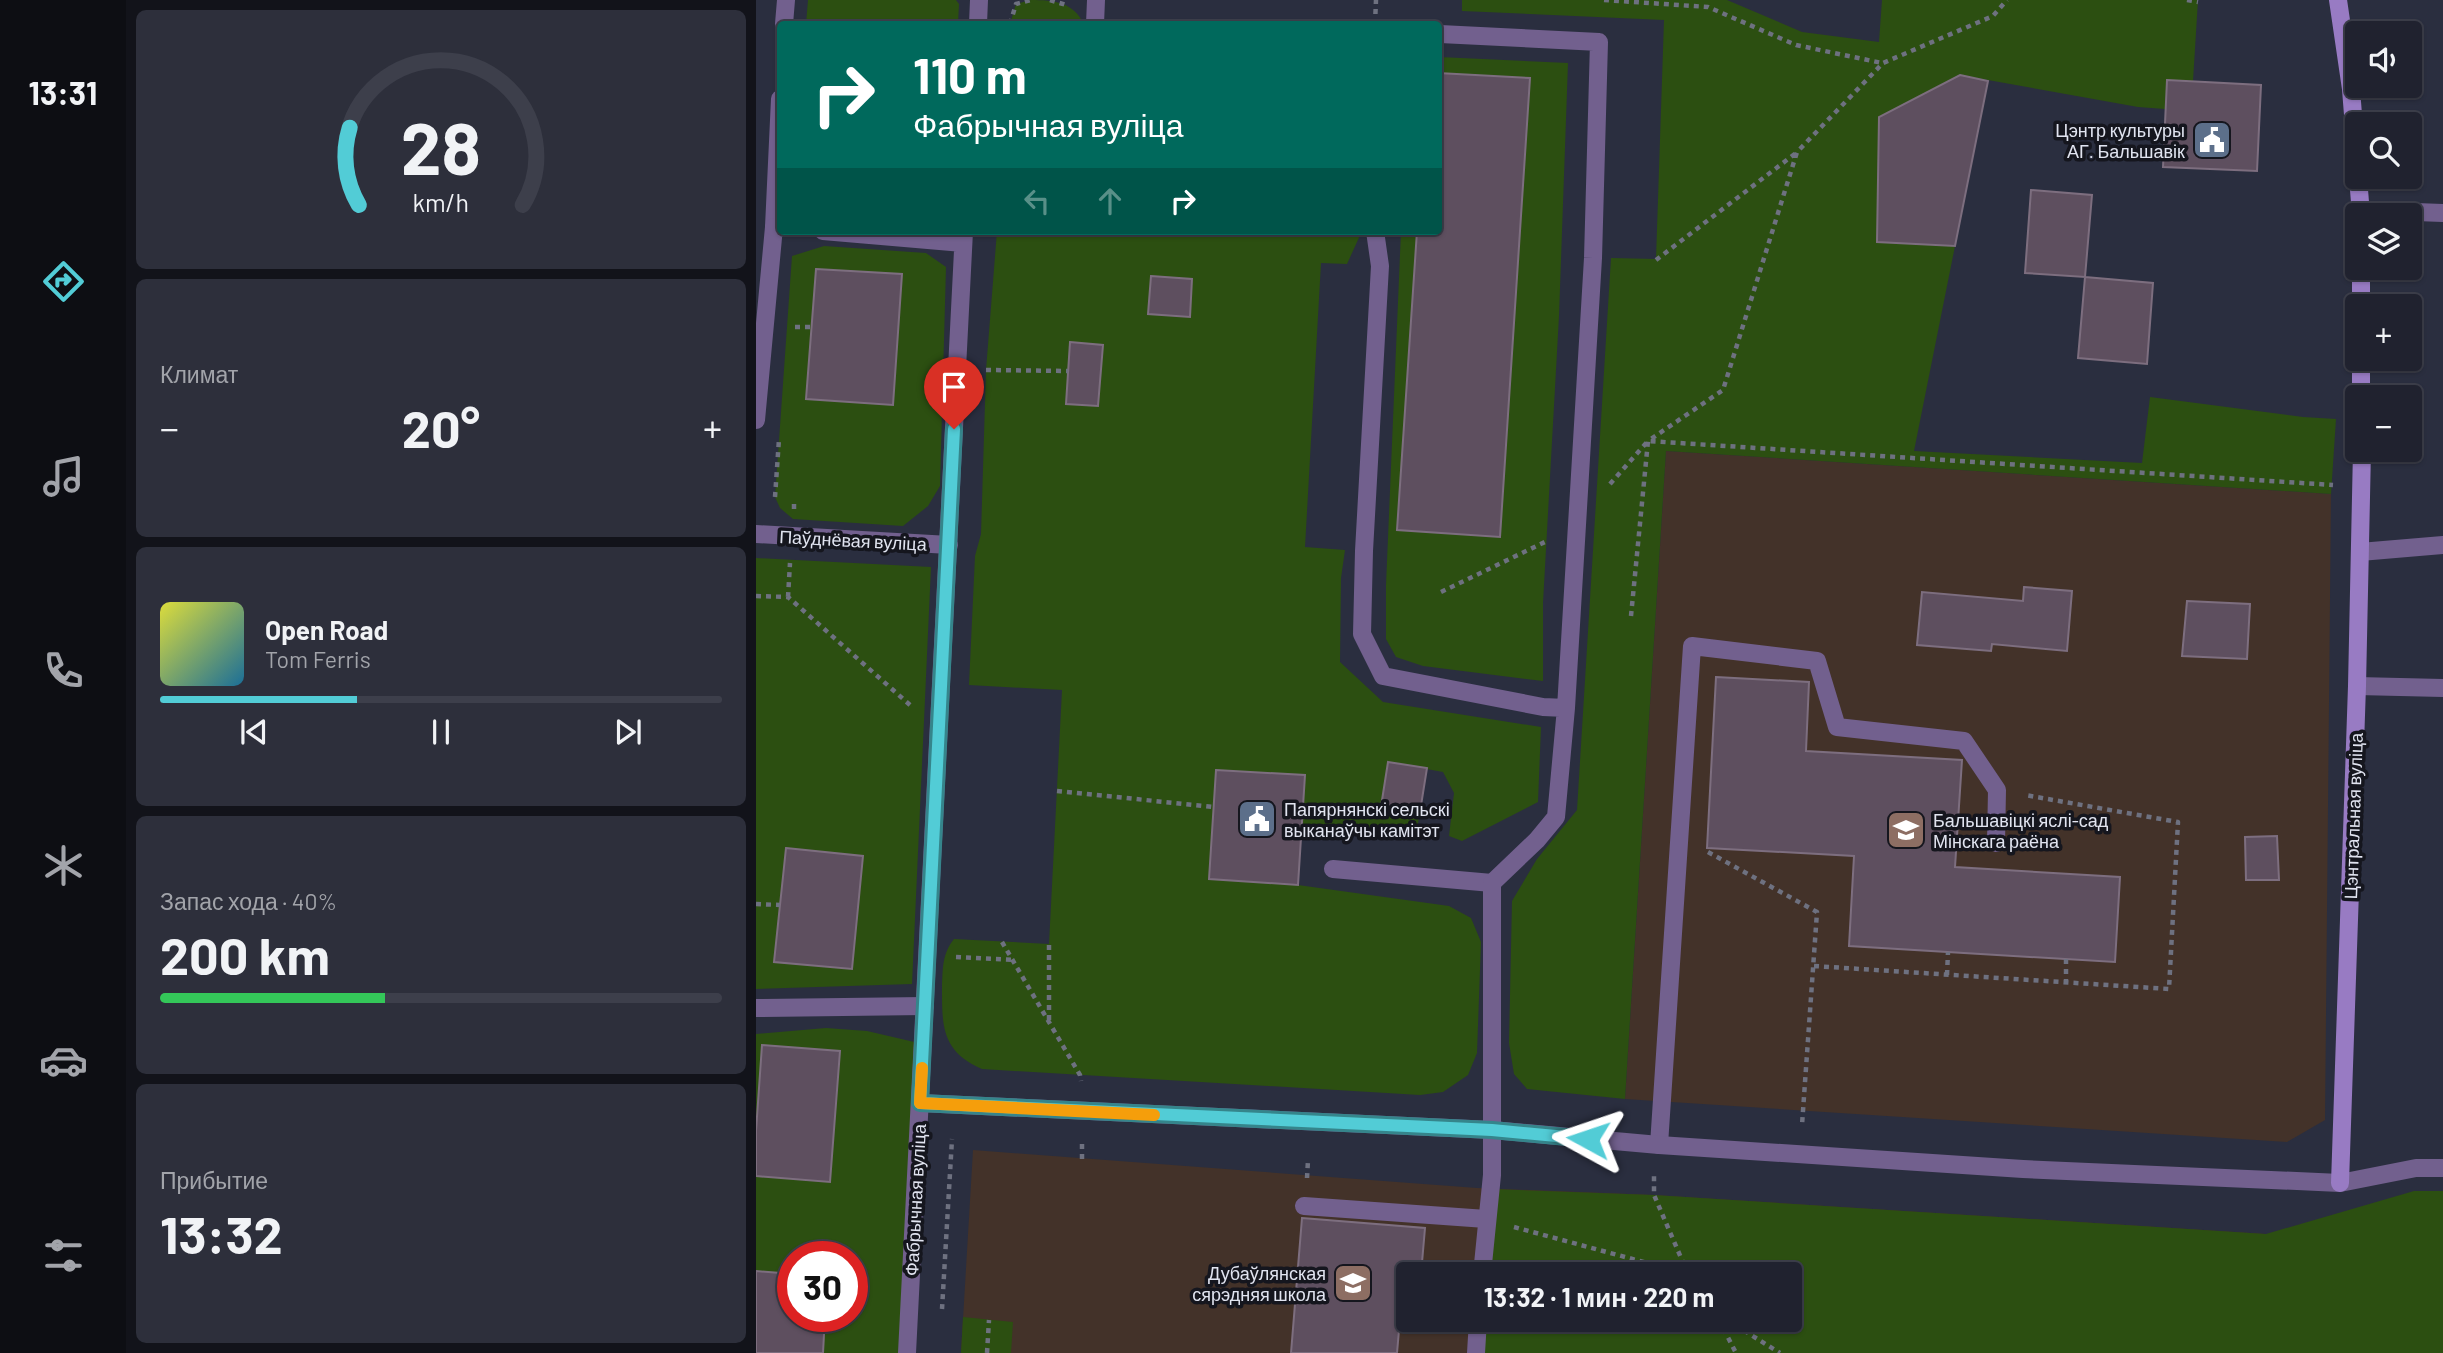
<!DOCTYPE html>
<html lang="ru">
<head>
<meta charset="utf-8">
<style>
	:root { --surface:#20222f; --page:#2d2f3b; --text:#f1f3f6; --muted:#a2a4aa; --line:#3d3f4b; --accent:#52ccd6 }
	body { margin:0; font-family:Barlow,sans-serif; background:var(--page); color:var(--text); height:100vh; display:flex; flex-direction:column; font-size:26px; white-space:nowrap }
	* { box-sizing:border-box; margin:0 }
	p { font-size:23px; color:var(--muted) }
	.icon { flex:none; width:38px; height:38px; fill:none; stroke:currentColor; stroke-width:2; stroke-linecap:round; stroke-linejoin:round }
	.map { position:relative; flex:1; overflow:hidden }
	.drawer { display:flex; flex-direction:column; gap:10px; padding:10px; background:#12131a; width:630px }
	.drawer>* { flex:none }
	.hud { position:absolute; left:21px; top:21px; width:665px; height:214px; border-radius:7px; box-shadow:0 2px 5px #0004,0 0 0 2px var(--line); background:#00695c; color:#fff; overflow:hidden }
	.controls { position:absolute; left:1589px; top:21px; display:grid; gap:14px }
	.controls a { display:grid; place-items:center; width:77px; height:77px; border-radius:7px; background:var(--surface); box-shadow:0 2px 5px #0004,0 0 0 2px var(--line); font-size:35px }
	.speed { position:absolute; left:21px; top:1241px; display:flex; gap:14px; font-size:35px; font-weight:700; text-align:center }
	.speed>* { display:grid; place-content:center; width:91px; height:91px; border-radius:50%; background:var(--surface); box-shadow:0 2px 5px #0004,0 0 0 2px var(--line); line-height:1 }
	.speed .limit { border:10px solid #d22; background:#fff; color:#111 }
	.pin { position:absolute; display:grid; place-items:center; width:60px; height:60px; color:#fff; margin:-72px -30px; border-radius:50% 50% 50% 0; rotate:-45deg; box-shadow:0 0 7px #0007 }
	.pin .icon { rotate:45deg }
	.me { position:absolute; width:77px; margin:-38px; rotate:275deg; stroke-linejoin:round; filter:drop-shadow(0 0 5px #0008) }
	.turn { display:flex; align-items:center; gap:24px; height:147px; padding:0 21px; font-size:32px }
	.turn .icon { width:91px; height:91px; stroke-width:2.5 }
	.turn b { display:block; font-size:49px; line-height:60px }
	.lanes { display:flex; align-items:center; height:66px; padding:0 21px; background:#0003; justify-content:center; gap:35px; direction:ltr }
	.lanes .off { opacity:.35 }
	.big { font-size:52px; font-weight:700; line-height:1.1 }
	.drawer .card { flex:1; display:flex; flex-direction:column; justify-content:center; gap:10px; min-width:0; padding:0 24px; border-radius:10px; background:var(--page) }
	.drawer .dial { align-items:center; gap:0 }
	.dial svg { height:182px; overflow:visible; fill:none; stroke:var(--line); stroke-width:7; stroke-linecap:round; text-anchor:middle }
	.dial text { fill:var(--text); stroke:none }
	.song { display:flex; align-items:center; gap:21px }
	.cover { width:84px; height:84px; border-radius:10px; background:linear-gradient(135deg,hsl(60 70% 55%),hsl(200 70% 35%)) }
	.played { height:7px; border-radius:4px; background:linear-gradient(90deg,var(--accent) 35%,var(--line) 35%) }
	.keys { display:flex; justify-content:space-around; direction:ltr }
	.heat { display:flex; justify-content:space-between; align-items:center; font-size:38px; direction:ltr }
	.charge { height:10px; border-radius:5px; background:linear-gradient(90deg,#34c759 40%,var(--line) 0) }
	.trip { position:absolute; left:640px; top:1262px; width:406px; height:70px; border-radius:7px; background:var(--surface); box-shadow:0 2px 5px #0004,0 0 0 2px var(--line); font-weight:700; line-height:70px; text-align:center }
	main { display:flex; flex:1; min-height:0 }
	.dock { display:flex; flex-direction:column; width:126px; justify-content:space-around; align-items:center; background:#0d0e13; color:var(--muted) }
	.dock .icon { width:49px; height:49px }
	.dock .on { color:var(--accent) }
	.dock b { font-size:32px; color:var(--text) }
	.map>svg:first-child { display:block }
	.education { fill:#433229; fill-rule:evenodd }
	.green { fill:#2c4f11; fill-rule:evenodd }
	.building { fill:#5e4f5f; stroke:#7d6e7f; stroke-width:2 }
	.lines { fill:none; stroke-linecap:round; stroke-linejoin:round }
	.path { stroke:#6e7180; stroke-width:4.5; stroke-dasharray:5 5; stroke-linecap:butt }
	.lane { stroke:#72608e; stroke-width:18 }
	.street { stroke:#72608e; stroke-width:18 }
	.secondary { stroke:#987bc3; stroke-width:18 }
	.route-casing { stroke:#35858b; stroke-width:18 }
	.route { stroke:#52ccd6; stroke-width:12 }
	.slow { stroke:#f59e0b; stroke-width:12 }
	.labels { text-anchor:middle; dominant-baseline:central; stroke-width:7; stroke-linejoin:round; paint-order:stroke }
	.poi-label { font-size:18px; fill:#e1e4f0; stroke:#15161e; text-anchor:end }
	.street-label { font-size:18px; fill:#e1e4f0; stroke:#15161e }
</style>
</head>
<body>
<main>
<nav class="dock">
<b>13:31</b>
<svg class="icon on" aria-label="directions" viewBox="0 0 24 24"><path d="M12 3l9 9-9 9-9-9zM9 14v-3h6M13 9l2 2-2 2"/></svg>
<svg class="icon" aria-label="music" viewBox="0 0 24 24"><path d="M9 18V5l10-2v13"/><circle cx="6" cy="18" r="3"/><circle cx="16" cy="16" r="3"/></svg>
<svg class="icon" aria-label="phone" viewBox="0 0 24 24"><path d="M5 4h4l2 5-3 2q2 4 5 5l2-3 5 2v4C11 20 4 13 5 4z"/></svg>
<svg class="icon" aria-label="climate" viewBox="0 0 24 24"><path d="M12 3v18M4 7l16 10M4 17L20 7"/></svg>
<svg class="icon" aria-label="car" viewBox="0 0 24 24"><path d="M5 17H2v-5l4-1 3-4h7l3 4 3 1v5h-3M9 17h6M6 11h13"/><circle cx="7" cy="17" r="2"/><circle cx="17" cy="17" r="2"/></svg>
<svg class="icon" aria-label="filters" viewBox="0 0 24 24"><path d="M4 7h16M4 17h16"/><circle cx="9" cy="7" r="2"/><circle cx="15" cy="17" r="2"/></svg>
</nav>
<section class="drawer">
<div class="card dial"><svg viewBox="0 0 100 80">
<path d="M14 69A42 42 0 1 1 86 69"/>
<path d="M14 69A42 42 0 0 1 10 35" stroke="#52ccd6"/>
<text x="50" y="56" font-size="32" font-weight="700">28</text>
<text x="50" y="72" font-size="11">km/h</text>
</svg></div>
<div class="card"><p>Климат</p>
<div class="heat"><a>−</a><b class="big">20°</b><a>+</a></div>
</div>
<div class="card">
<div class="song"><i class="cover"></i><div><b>Open Road</b><p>Tom Ferris</p></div></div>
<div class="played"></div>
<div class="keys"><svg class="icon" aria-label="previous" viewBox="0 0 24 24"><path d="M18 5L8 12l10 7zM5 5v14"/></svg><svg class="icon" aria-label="pause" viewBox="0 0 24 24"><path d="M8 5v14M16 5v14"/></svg><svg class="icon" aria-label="next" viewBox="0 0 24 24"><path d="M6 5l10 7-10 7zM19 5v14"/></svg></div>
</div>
<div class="card"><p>Запас хода · 40%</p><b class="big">200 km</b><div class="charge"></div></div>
<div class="card"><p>Прибытие</p><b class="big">13:32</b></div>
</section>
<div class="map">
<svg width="1687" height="1353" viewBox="0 0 1687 1353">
	<rect width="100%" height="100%" fill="#2a2e3f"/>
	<path class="education" d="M 910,451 L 1575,494 L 1569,1120 L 1531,1142 L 869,1099 Z
		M 217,1150 L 721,1188 L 898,1195 L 1510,1234 L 1589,1353 L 205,1353 ZM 653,1274 L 1034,1274 L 1034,1320 L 653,1320 Z"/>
	<path class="green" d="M 52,0 L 200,0 L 203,4 L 202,24 L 50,24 Z
		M 275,0 C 298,0 317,2 328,24 L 254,24 L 260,4 Z
		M 706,0 L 971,0 L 1046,32 L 1123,42 L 1126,0 L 1442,0 L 1437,81 L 1411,80 L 1409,109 L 1382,107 L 1204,75 L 1123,117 L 1122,242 L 1199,246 L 1158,451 L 1386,463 L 1394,397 L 1547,417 L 1580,419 L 1575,494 L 910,451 L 869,1099 L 771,1089 L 758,1074 L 753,1043 L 756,901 L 781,859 L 821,810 L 855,258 L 900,259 L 908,20 L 706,11 Z
		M 683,57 L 812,63 L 803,316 L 787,603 L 787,681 L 667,666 L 640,657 L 630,639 L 630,585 L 645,231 L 682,231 Z
		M 241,231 L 606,231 L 591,264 L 565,263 L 549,547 L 589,550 L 585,578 L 584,662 L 627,702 L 785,727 L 782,802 L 706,841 L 693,836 L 698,793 L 687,772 L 632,762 L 624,813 L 663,818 L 659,839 L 545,830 L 548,775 L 461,770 L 453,879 L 542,885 L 693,906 L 715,918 L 725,942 L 721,1053 L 712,1075 L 687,1092 L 664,1095 L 226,1069 C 185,1051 186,1026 186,986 C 187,968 186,954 198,939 L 293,944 L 306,690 L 213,685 L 219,556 L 225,534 L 230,370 Z
		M 68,246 L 170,253 L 190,267 L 184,486 L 172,506 L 147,526 L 37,519 L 24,508 L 19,497 L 36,256 Z
		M 0,558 L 175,567 L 156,984 L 0,989 Z
		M 70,1028 L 111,1031 L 167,1044 L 151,1353 L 0,1353 L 0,1034 ZM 37,1256 L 96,1256 L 96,1316 L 37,1316 Z
		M 735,1189 L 898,1195 L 1510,1234 L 1658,1191 L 1687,1191 L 1687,1353 L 720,1353 L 723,1320 L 1034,1320 L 1034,1274 L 727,1274 Z
		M 207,1317 L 257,1322 L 255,1353 L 205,1353 Z"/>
	<path class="building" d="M 682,73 L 774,78 L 744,537 L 641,530 L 661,231 L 682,231 Z
		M 1204,75 L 1232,81 L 1199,246 L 1121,242 L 1123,117 Z
		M 1411,80 L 1505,85 L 1501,171 L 1407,167 Z
		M 1275,190 L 1336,195 L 1329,277 L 1269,273 Z
		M 60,269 L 146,274 L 137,405 L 50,399 Z
		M 395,276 L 436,279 L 434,317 L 392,314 Z
		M 1329,277 L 1397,283 L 1391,364 L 1322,358 Z
		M 314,342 L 347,345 L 342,406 L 310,404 Z
		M 1268,587 L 1316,591 L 1311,651 L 1236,644 L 1235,651 L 1161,645 L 1166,592 L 1267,601 Z
		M 1431,601 L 1494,604 L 1491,659 L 1426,656 Z
		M 960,677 L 1053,682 L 1050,751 L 1206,760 L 1199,867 L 1364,877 L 1359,962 L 1093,946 L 1098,856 L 951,848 Z
		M 632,762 L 671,768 L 663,818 L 624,813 Z
		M 460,770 L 549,775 L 542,885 L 453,879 Z
		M 1521,836 L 1523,880 L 1490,880 L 1489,837 Z
		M 30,848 L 107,856 L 96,969 L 18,962 Z
		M 6,1045 L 84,1051 L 74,1182 L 0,1176 L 0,1131 Z
		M 546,1218 L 669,1228 L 665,1274 L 653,1274 L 653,1297 L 646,1296 L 641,1353 L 535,1353 Z
		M 0,1271 L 37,1274 L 37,1316 L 69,1316 L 67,1353 L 0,1353 Z"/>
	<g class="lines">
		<path class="path" d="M 294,0 L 310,5
			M 848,0 L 952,7 L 1040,45 L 1126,63
			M 1431,0 L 1442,2
			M 254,24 L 260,4 L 275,0
			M 619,24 L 620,0
			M 302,231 L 444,231
			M 900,260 L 1040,153
			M 39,327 L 56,327
			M 230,370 L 312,371
			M 854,484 L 892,441 L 1577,485
			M 19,497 L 23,439
			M 38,509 L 38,499
			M 685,592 L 791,541
			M 0,596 L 32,597 L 154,705
			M 32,597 L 34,563
			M 875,616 L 892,441 L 967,390 L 1041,152 L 1127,63 L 1237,16 L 1251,0
			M 301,791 L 458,807
			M 952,852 L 1061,912 L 1046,1125
			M 0,904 L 24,905
			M 246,942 L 324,1075 L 325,1081
			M 200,957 L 259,960
			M 1310,959 L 1310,983
			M 1058,966 L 1413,989 L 1422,822 L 1269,795
			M 1191,975 L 1192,952
			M 293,1020 L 293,944
			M 326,1159 L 326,1139
			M 551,1178 L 552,1160
			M 758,1227 L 932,1274 L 898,1195 L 898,1172
			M 186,1309 L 196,1139
			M 963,1320 L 980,1353
			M 971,1320 L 1024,1353
			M 231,1353 L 233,1320"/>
		<path class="lane" d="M 28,24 L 30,0
			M 339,24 L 340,0
			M 1605,210 L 1687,213
			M 0,420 L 18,227 L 24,99
			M 1604,552 L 1687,545
			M 1601,686 L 1687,688
			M 577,869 L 736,883
			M 0,1008 L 169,1006
			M 903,1145 L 936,646 L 1061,661 L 1081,727 L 1208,741 L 1241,790 L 1240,843
			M 548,1206 L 730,1219
			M 726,1274 L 736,1175 L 736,1130
			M 720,1353 L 722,1320"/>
		<path class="street" d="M 222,24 L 223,0
			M 684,34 L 843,42 L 837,258 L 810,708 L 800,817 L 781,840 L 736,883 L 736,1130
			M 18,227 L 24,228
			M 67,231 L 207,243
			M 619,231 L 624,266 L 608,551 L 606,634 L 627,676 L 787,707 L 810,708
			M 0,534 L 193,545
			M 164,1103 L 736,1130 L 903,1145 L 1267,1169 L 1584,1183 L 1660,1168 L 1687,1168
			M 151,1353 L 208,231"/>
		<path class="secondary" d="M 1582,0 L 1595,89 L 1601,166
			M 1602,177 L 1605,215
			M 1605,268 L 1605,306
			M 1605,359 L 1605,397
			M 1584,1183 L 1601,686 L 1606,450"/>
	</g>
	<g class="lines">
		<defs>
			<path id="route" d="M 198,429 L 164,1103 L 736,1130 L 832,1139"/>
		</defs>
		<use href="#route" class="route-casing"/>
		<use href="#route" class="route"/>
		<path class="slow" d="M 166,1068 L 164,1103 L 398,1115"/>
	</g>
	<defs>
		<symbol id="civic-square" viewBox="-11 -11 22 22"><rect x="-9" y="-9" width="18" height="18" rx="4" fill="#5c6f8a" stroke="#15161e"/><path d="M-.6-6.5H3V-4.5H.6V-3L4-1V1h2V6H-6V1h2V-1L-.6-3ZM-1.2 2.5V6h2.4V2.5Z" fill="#fff"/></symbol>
		<symbol id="school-square" viewBox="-11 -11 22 22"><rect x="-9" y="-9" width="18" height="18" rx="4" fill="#8d6e63" stroke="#15161e"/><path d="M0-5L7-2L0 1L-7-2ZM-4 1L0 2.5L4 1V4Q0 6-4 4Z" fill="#fff"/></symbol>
	</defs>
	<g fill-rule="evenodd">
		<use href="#civic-square" x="1434" y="118" width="44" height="44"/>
		<use href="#civic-square" x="479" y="797" width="44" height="44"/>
		<use href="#school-square" x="1128" y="808" width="44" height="44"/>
		<use href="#school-square" x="575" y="1261" width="44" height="44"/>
	</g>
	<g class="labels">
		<g class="poi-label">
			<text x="1429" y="130">Цэнтр культуры<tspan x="1429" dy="21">АГ. Бальшавік</tspan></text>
			<text x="528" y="809" text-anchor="start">Папярнянскі сельскі<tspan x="528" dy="21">выканаўчы камітэт</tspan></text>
			<text x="1177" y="820" text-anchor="start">Бальшавіцкі яслі-сад<tspan x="1177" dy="21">Мінскага раёна</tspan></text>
			<text x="570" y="1273">Дубаўлянская<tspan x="570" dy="21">сярэдняя школа</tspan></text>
		</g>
		<g class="street-label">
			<text transform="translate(97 540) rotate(3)">Паўднёвая вуліца</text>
			<text transform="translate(1597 816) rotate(-88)">Цэнтральная вуліца</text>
			<text transform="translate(159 1200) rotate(-87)">Фабрычная вуліца</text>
		</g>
	</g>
</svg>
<div class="controls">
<a><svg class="icon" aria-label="sound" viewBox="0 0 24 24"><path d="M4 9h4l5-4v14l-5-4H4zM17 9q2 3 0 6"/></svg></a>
<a><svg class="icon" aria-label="search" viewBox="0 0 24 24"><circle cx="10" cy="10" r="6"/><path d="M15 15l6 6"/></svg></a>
<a><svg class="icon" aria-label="layers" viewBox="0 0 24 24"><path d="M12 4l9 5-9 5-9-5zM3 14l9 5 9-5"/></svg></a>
<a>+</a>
<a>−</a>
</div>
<div class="speed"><div class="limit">30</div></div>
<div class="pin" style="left:198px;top:429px;background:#d93025"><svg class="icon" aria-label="arrive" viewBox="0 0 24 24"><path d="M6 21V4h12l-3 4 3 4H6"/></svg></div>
<svg class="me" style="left:832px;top:1139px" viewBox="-20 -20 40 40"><path d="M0-17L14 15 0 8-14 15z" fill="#52ccd6" stroke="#fff" stroke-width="4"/></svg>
<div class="trip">13:32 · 1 мин · 220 m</div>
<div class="hud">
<div class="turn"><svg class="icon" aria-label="right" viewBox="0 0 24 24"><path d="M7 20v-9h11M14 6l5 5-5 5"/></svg><div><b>110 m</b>Фабрычная вуліца</div></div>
<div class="lanes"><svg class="icon off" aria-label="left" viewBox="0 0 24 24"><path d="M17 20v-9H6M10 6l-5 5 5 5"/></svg><svg class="icon off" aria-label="ahead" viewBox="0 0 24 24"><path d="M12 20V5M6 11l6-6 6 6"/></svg><svg class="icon" aria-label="right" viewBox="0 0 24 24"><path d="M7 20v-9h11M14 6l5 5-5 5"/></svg></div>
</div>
</div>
</main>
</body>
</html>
